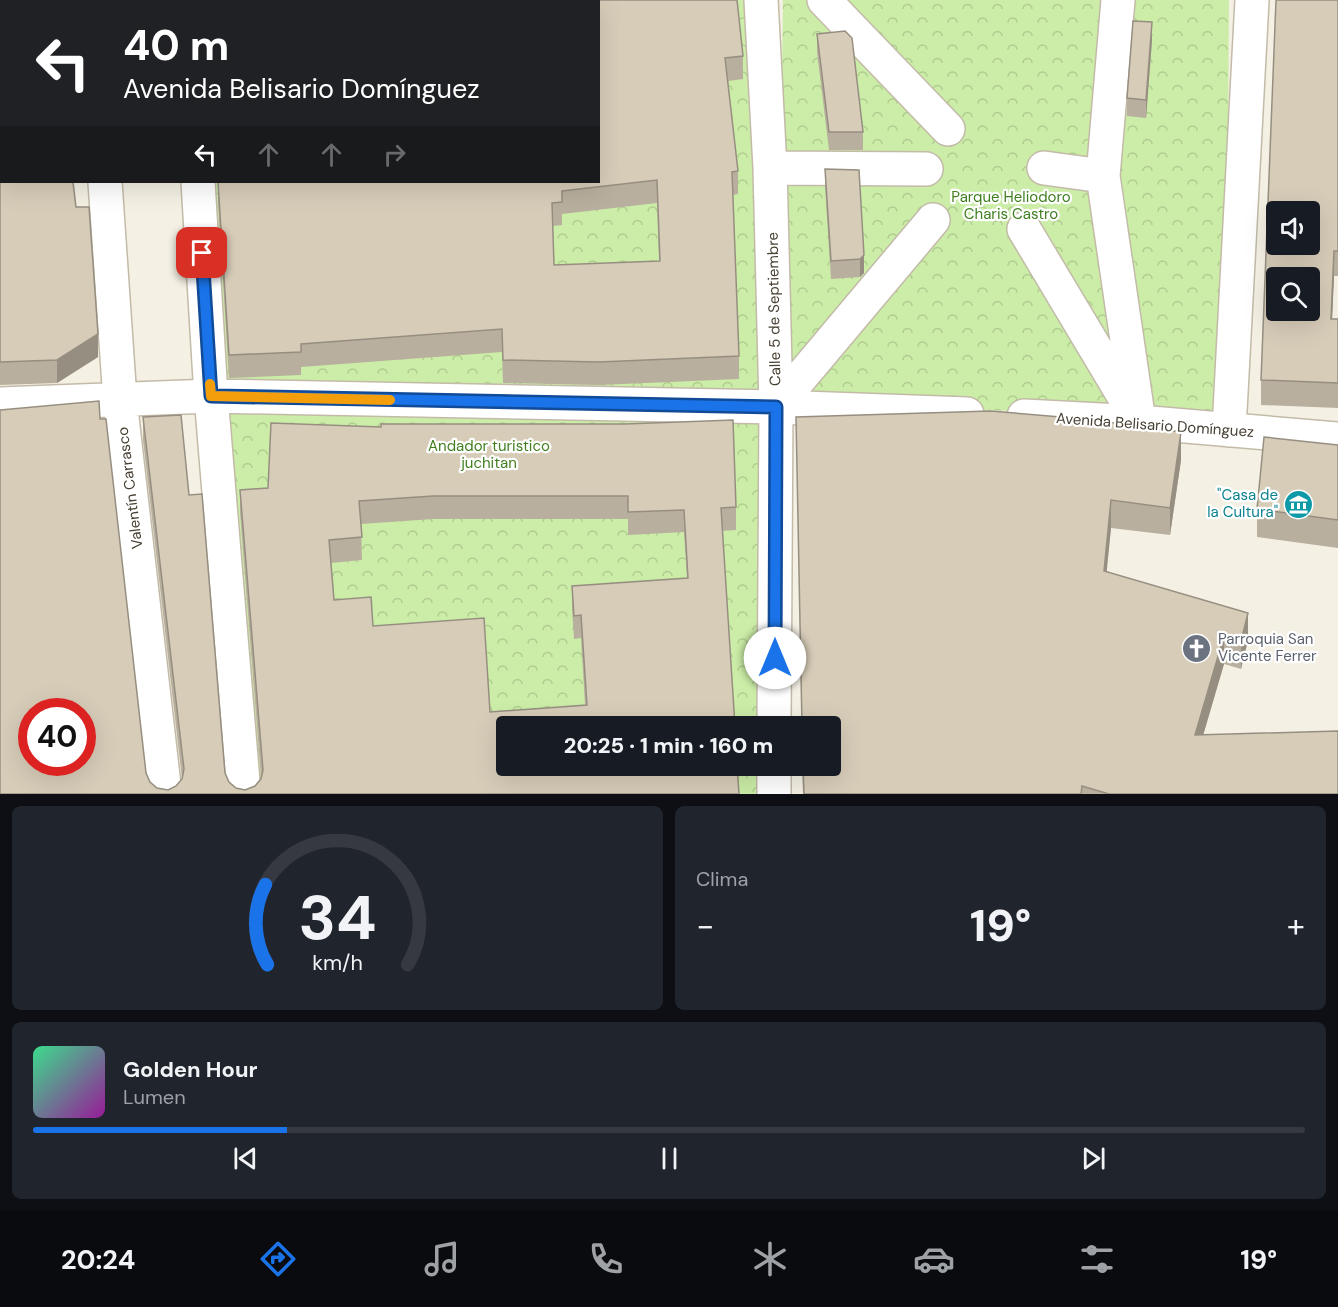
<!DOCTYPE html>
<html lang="es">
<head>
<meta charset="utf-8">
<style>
	:root { --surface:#171b24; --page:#20242c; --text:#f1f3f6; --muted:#9ea1a6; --line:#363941; --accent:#1a73e8 }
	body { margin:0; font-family:"DM Sans",sans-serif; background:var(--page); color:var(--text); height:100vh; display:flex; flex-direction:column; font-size:22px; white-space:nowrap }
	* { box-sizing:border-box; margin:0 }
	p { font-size:20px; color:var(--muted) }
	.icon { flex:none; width:33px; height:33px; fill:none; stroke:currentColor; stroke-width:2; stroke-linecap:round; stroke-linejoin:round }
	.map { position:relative; height:794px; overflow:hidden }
	.details { display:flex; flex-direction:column; gap:12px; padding:12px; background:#0d0f14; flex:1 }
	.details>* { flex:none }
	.guide { position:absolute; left:0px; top:0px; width:600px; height:183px; box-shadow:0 6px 24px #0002; background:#202124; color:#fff; overflow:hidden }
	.controls { position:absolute; left:1266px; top:201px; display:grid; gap:12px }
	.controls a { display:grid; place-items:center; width:54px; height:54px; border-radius:6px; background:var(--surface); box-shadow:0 6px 24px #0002; font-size:30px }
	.speed { position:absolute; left:18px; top:698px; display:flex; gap:12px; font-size:30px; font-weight:700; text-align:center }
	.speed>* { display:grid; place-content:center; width:78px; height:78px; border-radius:50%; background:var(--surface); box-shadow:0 6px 24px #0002; line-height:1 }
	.speed .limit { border:9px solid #d22; background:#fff; color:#111 }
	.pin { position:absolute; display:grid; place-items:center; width:51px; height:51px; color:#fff; margin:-26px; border-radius:12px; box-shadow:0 3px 9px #0006 }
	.me { position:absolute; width:66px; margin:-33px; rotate:0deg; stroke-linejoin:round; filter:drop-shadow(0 0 4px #0008) }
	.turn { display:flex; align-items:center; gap:21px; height:126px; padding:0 24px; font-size:27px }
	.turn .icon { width:78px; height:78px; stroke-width:2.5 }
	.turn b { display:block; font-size:42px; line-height:51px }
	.lanes { display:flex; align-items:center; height:57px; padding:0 24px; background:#0003; justify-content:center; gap:30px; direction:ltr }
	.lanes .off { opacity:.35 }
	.big { font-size:45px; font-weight:800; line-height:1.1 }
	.details .tile { flex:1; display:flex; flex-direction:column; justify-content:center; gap:9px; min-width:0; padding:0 21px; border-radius:9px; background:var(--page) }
	.details .dial { align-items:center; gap:0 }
	.dial svg { height:156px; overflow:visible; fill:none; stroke:var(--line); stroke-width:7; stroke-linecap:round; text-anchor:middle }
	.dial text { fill:var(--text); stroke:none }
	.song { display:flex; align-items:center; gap:18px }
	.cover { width:72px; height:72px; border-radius:9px; background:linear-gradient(135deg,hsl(150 70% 55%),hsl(300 70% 35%)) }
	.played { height:6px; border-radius:3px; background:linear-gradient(90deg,var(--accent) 20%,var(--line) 20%) }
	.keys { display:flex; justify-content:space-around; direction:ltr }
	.heat { display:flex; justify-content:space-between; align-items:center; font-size:33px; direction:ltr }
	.details .tiles { flex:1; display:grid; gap:12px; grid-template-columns:1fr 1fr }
	.tile:last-child { grid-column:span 2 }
	.trip { position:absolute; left:496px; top:716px; width:345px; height:60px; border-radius:6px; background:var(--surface); box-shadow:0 6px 24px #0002; font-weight:800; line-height:60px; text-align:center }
	.tabs { display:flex; height:96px; justify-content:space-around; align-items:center; background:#090b0e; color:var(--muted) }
	.tabs .icon { width:42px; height:42px }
	.tabs .on { color:var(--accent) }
	.tabs b { font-size:27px; color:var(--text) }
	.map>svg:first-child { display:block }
	.park { fill:url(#park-crowns) }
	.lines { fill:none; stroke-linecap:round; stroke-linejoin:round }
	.minor-casing { stroke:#c3bba8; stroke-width:36 }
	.minor { stroke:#fff; stroke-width:33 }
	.wall { fill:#b9af9e; fill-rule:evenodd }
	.shaded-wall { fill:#968f81 }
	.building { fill:#d7ccb8; stroke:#968f81; stroke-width:1.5; fill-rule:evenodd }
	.route-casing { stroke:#114b97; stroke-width:15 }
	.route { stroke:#1a73e8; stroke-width:10 }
	.slow { stroke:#f59e0b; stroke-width:10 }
	.labels { text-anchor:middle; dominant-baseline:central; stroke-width:4.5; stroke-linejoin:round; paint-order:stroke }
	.park-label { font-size:15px; fill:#407f20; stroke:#fff }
	.street-label { font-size:15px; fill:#474033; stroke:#fff }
	.culture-label { font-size:15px; fill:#0d838f; stroke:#fff; text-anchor:end }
	.worship-label { font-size:15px; fill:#5b616d; stroke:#fff; text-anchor:start }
</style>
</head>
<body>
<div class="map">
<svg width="1338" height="794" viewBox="0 0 1338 794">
	<defs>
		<pattern id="park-crowns" width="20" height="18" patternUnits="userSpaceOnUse" patternTransform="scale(1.5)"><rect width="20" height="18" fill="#cbeda7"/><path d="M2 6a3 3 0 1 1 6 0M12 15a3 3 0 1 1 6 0" fill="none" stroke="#b0cc90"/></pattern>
	</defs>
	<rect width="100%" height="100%" fill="#f4f0e4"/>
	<path class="park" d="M 187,0 L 761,0 L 774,726 L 507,726 L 507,765 L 774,765 L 774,794 L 241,794 L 198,182 L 598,182 L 598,2 Z
		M 783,0 L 1229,0 L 1226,425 L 1098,414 L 778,403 Z"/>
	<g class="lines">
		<defs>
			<path id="minor" d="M 187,0 L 187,2
				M 761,0 L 770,168 L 776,407 L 774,726
				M 824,0 L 948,129
				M 1118,0 L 1103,176 L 1139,422
				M 115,2 L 146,0
				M 770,168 L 926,169
				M 1044,168 L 1103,176
				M 105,182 L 120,400 L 165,794
				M 198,182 L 211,396 L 244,794
				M 1024,229 L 1131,408
				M 0,404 L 211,396 L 776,407 L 967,414
				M 776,407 L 933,220
				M 1024,416 L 1139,422 L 1338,439
				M 1229,430 L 1252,0
				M 774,794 L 774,765"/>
		</defs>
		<use href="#minor" class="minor-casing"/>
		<use href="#minor" class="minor"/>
	</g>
	<path class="wall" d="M 473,0 L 737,0 L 743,56 L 743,79 L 728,81 L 738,171 L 738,194 L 733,195 L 739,356 L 739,379 L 599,385 L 503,383 L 502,352 L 301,367 L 301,375 L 229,378 L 218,204 L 218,182 L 598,182 L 598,2 L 473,2 ZM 657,203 L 659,261 L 554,265 L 553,226 L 562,225 L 562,214 Z
		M 1338,0 L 1338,276 L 1334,276 L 1332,319 L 1338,319 L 1338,408 L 1261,405 L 1261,380 Z
		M 0,2 L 76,207 L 98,357 L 57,383 L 0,385 Z
		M 817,34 L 863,132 L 863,150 L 829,150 L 817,52 Z
		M 1152,40 L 1146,118 L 1127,116 L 1127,98 Z
		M 825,169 L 859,170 L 864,273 L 860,277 L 831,279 L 825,187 Z
		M 143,417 L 189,495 L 225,773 L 229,782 L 236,788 L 245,790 L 255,786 L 261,777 L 240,513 L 240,490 L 268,488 L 271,423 L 736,507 L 736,530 L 722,531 L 739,794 L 0,794 L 100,419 L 146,773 L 150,782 L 157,788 L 168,790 L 176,786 L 182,779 L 143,440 ZM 433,519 L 628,519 L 628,535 L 684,532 L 687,578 L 572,586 L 572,609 L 574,639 L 581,638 L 585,705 L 490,712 L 373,626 L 334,600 L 331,563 L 362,560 L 361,524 Z
		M 796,417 L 1181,460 L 1170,535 L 1111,528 L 1106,572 L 1248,640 L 1241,669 L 1224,664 L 1203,735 L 1338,794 L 803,794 L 802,765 L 831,765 L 831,726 L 802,726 Z
		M 1338,445 L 1338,548 L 1257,537 L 1257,509 Z"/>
	<path class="shaded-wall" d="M 1152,22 L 1152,40 L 1146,118 L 1146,100 Z
		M 1334,251 L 1334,276 L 1331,343 L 1331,319 Z
		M 864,255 L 864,273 L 860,277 L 860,259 Z
		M 98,334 L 98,357 L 57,383 L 57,360 Z
		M 1181,432 L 1181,460 L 1170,535 L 1170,508 Z
		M 1111,500 L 1111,528 L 1104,599 L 1104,571 Z
		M 1248,613 L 1248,640 L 1241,669 L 1241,641 Z
		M 1224,636 L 1224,664 L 1195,763 L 1195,735 Z"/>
	<path class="building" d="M 11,0 L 60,0 L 60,2 L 7,2 Z
		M 206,0 L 388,0 L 388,2 L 206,2 Z
		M 475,0 L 737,0 L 743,56 L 725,58 L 738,171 L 732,172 L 739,356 L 599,362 L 503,360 L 502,329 L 301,344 L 301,352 L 229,355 L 218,182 L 598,182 L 598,2 L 475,2 ZM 657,180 L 660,261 L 554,265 L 552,203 L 562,202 L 562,191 Z
		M 1276,0 L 1338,0 L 1338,251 L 1334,251 L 1331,319 L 1338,319 L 1338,383 L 1261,380 ZM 1276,212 L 1310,212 L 1310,244 L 1276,244 ZM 1276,278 L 1310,278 L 1310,310 L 1276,310 Z
		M 0,2 L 2,3 L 2,182 L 73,182 L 76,207 L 89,207 L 98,334 L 57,360 L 0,362 Z
		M 1133,21 L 1152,22 L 1146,100 L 1127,98 Z
		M 845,31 L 852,38 L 863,132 L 829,132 L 817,34 Z
		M 825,169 L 859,170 L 864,255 L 860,259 L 831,261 Z
		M 99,401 L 100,419 L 106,419 L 146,773 L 150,782 L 157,788 L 168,790 L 176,786 L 182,779 L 184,769 L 143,417 L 181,415 L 189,495 L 202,494 L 225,773 L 229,782 L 236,788 L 245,790 L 255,786 L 261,779 L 263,770 L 240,490 L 268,488 L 271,423 L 381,427 L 381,424 L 625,424 L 733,420 L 736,507 L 721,508 L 735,726 L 507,726 L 507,765 L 737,765 L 739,794 L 0,794 L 0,410 ZM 433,496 L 628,496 L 628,512 L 684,510 L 688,578 L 572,586 L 574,616 L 581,615 L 587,705 L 490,712 L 484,618 L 373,626 L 371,597 L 334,600 L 329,540 L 362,537 L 359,501 ZM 32,711 L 82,711 L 82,762 L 32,762 Z
		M 990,411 L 1085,419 L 1181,432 L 1170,508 L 1111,500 L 1104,571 L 1248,613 L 1241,641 L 1224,636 L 1195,735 L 1338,731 L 1338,794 L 1109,794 L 1082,786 L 1081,794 L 804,794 L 803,765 L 831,765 L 831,726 L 802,726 L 796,417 Z
		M 1264,437 L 1338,445 L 1338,520 L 1257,509 Z"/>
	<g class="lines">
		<defs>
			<path id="route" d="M 202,253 L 211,396 L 776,407 L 775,658"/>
		</defs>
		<use href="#route" class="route-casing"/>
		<use href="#route" class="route"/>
		<path class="slow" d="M 210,384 L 211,396 L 390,400"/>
	</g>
	<defs>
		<symbol id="museum-disc" viewBox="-11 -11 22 22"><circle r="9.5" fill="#0f9aa8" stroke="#fff"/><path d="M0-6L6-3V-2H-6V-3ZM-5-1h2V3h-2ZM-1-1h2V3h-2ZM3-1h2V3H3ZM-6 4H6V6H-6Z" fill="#fff"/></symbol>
		<symbol id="church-disc" viewBox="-11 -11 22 22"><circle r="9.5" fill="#6b7280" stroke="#fff"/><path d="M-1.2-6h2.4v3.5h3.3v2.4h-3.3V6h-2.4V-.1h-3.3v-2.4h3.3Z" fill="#fff"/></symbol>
	</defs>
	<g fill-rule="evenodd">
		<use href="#museum-disc" x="1282" y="488" width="33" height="33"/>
		<use href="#church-disc" x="1180" y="632" width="33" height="33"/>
	</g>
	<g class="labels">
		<g class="park-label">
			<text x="1011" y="197">Parque Heliodoro<tspan x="1011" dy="17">Charis Castro</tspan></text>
			<text x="489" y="446">Andador turistico<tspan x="489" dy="17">juchitan</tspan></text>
		</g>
		<g class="street-label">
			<text transform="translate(774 309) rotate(-91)">Calle 5 de Septiembre</text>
			<text transform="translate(1155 425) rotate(4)">Avenida Belisario Domínguez</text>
			<text transform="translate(130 488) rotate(-97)">Valentín Carrasco</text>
		</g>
		<g class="culture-label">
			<text x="1278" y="495">"Casa de<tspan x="1278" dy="17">la Cultura"</tspan></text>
		</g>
		<g class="worship-label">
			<text x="1218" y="639">Parroquia San<tspan x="1218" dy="17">Vicente Ferrer</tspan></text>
		</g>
	</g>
</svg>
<div class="controls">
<a><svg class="icon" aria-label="sound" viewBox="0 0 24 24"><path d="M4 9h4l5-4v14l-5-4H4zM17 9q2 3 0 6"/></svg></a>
<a><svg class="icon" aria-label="search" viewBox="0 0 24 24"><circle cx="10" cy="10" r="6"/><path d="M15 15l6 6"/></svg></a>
</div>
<div class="speed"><div class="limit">40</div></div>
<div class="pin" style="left:202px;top:253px;background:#d93025"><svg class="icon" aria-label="arrive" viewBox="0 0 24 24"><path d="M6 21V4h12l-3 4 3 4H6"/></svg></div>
<svg class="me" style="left:775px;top:658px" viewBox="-20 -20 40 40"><circle r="19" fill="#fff"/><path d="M0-13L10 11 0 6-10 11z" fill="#1a73e8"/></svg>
<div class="trip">20:25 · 1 min · 160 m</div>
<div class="guide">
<div class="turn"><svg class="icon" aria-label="left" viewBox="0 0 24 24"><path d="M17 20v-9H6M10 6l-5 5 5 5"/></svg><div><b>40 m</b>Avenida Belisario Domínguez</div></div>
<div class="lanes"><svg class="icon" aria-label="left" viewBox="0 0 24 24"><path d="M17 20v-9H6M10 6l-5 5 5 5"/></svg><svg class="icon off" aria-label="ahead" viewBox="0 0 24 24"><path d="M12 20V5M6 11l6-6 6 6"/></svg><svg class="icon off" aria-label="ahead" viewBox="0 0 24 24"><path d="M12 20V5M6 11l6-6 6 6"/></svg><svg class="icon off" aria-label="right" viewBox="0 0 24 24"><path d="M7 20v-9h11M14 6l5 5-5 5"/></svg></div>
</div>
</div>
<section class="details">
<div class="tiles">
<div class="tile dial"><svg viewBox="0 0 100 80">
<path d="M14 69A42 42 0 1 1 86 69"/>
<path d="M14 69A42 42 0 0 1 13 28" stroke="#1a73e8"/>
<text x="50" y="56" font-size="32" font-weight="700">34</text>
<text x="50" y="72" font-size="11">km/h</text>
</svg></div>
<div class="tile"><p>Clima</p>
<div class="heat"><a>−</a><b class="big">19°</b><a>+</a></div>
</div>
<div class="tile">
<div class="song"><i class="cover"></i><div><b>Golden Hour</b><p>Lumen</p></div></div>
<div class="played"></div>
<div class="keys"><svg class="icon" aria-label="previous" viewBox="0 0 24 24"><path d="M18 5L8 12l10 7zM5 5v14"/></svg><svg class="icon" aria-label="pause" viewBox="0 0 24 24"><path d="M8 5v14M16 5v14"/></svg><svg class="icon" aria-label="next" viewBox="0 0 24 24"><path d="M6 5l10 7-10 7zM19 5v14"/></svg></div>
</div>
</div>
</section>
<nav class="tabs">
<b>20:24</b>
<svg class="icon on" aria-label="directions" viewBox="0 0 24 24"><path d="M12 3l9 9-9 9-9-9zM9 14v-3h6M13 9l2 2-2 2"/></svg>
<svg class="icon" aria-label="music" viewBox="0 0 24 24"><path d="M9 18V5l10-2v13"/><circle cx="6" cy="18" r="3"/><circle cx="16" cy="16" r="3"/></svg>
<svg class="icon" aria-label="phone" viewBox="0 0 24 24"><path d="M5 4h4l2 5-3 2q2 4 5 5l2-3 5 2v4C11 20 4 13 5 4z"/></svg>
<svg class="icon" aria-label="climate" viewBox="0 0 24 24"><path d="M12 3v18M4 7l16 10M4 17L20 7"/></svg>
<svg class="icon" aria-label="car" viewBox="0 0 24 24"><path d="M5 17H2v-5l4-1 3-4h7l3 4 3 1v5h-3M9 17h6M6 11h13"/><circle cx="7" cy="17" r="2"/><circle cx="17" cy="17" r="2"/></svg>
<svg class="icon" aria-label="filters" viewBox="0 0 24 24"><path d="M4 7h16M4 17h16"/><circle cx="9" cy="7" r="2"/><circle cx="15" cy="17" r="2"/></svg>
<b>19°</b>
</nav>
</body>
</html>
